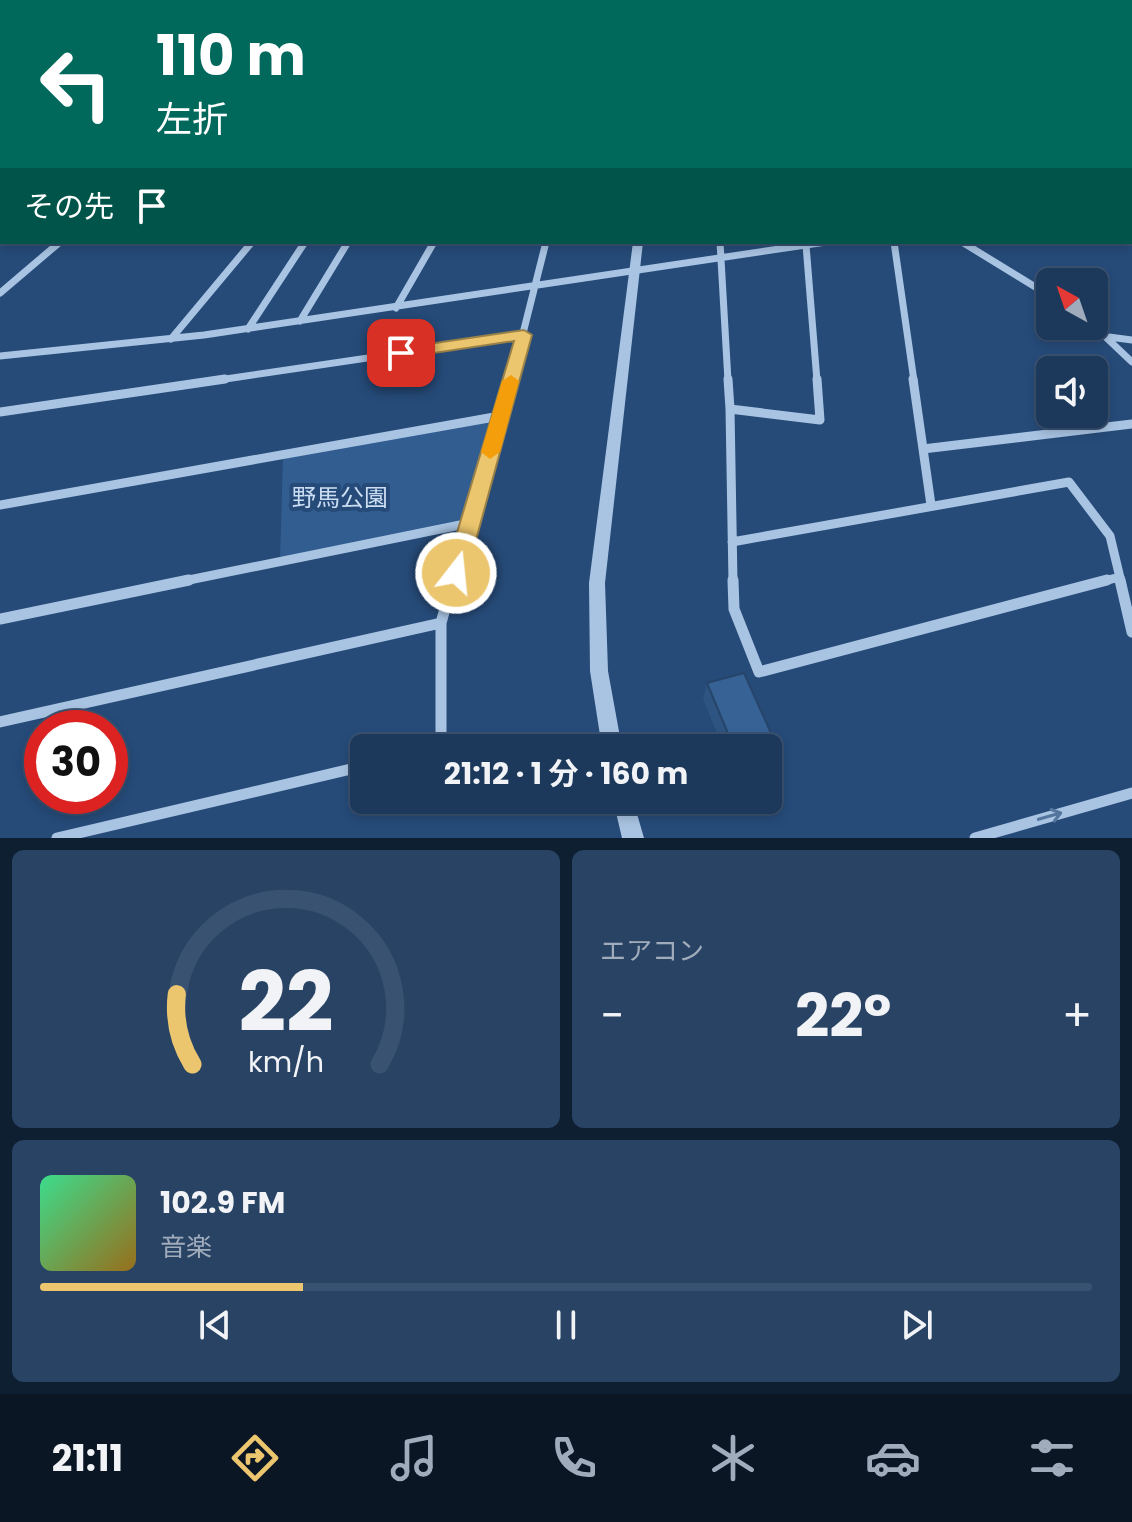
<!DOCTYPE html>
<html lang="ja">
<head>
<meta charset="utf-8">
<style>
	:root { --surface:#1c385b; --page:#294364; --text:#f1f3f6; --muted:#a0acbb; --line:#3a5271; --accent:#ecc66e }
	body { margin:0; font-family:Poppins,"Noto Sans JP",sans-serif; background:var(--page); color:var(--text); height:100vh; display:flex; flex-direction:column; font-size:30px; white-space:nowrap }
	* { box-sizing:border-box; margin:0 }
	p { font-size:26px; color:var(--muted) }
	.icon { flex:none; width:44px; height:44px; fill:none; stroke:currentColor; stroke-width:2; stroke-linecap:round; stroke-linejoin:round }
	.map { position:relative; height:838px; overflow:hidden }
	.drawer { display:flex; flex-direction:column; gap:12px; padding:12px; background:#0f1f32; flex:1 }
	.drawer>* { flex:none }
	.banner { position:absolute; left:0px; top:0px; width:1132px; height:244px; box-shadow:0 4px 12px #0003,0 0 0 2px var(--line); background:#00695c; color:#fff; overflow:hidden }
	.needle { width:52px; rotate:320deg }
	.controls { position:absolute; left:1036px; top:268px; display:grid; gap:16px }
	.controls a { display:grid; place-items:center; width:72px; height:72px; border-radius:12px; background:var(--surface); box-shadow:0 4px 12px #0003,0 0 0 2px var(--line); font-size:40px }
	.speed { position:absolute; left:24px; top:710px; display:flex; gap:16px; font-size:40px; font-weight:700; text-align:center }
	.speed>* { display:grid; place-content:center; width:104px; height:104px; border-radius:50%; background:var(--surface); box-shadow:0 4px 12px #0003,0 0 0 2px var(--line); line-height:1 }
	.speed .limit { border:12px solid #d22; background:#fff; color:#111 }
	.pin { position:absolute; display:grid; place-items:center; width:68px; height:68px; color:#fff; margin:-34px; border-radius:16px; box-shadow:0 4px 12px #0006 }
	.me { position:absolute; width:88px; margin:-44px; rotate:16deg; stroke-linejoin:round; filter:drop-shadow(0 0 6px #0008) }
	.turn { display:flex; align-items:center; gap:28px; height:168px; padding:0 24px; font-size:36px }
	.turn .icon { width:104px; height:104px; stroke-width:2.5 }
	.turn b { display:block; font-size:56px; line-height:68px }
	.then { display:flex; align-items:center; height:76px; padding:0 24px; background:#0003; gap:16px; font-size:30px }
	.big { font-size:60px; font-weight:700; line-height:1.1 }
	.drawer .tile { flex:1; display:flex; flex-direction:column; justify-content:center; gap:12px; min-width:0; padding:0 28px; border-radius:12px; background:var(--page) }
	.drawer .dial { align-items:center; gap:0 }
	.dial svg { height:208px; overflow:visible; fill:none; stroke:var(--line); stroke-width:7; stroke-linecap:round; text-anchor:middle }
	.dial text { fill:var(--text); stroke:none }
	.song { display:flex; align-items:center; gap:24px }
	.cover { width:96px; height:96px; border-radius:12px; background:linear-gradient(135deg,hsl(150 70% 55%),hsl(40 70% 35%)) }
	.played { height:8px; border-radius:4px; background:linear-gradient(90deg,var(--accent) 25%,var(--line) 25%) }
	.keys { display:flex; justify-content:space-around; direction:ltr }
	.heat { display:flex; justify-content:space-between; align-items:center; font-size:44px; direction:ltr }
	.drawer .tiles { flex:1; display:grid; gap:12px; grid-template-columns:1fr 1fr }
	.tile:last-child { grid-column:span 2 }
	.trip { position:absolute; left:350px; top:734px; width:432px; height:80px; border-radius:12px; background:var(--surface); box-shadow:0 4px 12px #0003,0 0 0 2px var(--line); font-weight:700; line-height:80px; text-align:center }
	.tabs { display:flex; height:128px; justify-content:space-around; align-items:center; background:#0b1624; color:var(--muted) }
	.tabs .icon { width:56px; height:56px }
	.tabs .on { color:var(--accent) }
	.tabs b { font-size:36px; color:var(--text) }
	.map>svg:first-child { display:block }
	.green { fill:#315d90 }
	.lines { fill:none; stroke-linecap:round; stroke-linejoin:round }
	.minor-far3 { stroke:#a9c4e3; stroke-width:4 }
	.minor-far2 { stroke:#a9c4e3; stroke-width:7 }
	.minor-far1 { stroke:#a9c4e3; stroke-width:9 }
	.minor { stroke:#a9c4e3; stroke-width:11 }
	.tertiary { fill:#a9c4e3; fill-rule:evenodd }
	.wall { fill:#2e5481 }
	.shaded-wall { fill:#264569 }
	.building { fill:#366296; stroke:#264569; stroke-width:2 }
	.oneway { stroke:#54759e }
	.route { fill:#ecc66e; stroke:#998148; stroke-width:2 }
	.slow { fill:#f59e0b }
	.labels { text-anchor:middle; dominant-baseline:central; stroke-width:8; stroke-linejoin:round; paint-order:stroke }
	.park-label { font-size:24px; fill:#cbddf3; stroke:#264b79 }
</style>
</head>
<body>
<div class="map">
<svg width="1132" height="838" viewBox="0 0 1132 838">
	<rect width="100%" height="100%" fill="#264b79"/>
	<path class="green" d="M 500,416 L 470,523 L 280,562 L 283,456 Z"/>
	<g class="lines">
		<path class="minor-far3" d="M 129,0 L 133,2
			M 179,0 L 204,2
			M 936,0 L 941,2
			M 102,2 L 107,0
			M 525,2 L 537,0
			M 613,2 L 654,2"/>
		<path class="minor-far2" d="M 720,242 L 728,381
			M 894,242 L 914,381
			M 962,242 L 1050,296
			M 806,245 L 817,381
			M 0,293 L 60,242
			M 396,308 L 434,242
			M 300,321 L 348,242
			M 1094,326 L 1132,362
			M 248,329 L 305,242
			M 1109,337 L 1132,340
			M 171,339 L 252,242
			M 0,356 L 204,335 L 826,242
			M 212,381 L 524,335
			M 511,381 L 546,242"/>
		<path class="minor-far1" d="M 728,379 L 730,409
			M 913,379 L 931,505
			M 0,412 L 225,379
			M 923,449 L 1132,424
			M 0,505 L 500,416
			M 732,542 L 1069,482 L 1110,536 L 1121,582
			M 179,582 L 470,523
			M 453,582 L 511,379
			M 733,582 L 730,409 L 820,420 L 817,379
			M 1100,582 L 1120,577"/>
		<path class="minor" d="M 733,580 L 734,609 L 759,672 L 1107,580
			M 1120,580 L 1132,632
			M 0,619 L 189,580
			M 0,722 L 441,623
			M 438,748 L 441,747 L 441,623 L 453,580
			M 57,838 L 364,766
			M 975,838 L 1132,793"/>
		<path class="tertiary" d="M 1130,71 L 1132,71 L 1132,75 L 1130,75 Z
			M 633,242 L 643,242 L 605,583 L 608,671 L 622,748 L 602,748 L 590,671 L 589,583 Z
			M 613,800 L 633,800 L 644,838 L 622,838 Z"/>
	</g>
	<path class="wall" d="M 707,683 L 779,751 L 772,765 L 768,748 L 723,748 L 703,699 Z"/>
	<path class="shaded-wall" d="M 779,751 L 772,765 L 768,767 L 768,754 Z"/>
	<path class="building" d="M 744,673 L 779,751 L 768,754 L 768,748 L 734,748 L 707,683 Z"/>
	<defs><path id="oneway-shaft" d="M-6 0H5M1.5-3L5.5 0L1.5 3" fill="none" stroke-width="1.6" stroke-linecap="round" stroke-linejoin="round" transform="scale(2)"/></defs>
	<use class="oneway" href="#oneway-shaft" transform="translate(1050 816) rotate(-16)"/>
	<path class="route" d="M 524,330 L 532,335 L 467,573 L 463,580 L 456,582 L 448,580 L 445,573 L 514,341 L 401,358 L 392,353 L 401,348 Z"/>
	<path class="slow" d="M 511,375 L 519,381 L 500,452 L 490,459 L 481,452 L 502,381 Z"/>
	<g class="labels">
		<g class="park-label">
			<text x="340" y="497">野馬公園</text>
		</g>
	</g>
</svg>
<div class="controls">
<a><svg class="needle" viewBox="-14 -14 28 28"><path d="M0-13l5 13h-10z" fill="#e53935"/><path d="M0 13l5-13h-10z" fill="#a0acbb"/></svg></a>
<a><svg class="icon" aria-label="sound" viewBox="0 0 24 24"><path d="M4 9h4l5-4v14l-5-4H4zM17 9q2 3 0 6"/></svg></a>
</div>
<div class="speed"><div class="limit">30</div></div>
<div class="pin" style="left:401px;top:353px;background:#d93025"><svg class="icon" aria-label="arrive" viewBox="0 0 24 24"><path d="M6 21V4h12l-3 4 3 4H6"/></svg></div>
<svg class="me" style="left:456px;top:573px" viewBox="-20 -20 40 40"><circle r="17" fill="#ecc66e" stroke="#fff" stroke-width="3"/><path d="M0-11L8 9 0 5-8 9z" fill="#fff"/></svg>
<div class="trip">21:12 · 1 分 · 160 m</div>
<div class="banner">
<div class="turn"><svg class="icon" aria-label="left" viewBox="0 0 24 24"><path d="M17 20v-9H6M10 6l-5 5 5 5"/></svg><div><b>110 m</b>左折</div></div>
<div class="then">その先<svg class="icon" aria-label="arrive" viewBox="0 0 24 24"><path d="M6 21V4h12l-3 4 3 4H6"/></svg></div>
</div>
</div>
<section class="drawer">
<div class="tiles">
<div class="tile dial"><svg viewBox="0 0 100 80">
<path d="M14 69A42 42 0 1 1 86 69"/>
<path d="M14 69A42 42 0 0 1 8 42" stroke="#ecc66e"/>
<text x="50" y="56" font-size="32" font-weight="700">22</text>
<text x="50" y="72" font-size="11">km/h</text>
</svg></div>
<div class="tile"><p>エアコン</p>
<div class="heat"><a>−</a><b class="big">22°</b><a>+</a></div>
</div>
<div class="tile">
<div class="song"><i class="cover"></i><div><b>102.9 FM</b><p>音楽</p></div></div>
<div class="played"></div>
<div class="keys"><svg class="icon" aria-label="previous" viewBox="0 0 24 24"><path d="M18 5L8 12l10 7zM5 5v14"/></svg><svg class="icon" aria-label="pause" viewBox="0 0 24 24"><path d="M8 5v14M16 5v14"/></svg><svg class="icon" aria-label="next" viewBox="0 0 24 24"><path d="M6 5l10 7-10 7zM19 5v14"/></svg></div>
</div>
</div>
</section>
<nav class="tabs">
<b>21:11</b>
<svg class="icon on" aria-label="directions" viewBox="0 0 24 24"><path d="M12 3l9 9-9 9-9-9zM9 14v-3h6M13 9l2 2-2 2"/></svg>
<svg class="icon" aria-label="music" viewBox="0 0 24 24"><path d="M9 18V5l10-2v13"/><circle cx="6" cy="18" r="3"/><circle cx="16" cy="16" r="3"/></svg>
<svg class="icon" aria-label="phone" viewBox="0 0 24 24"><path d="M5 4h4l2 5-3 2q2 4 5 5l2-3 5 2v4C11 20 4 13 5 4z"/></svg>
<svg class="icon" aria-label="climate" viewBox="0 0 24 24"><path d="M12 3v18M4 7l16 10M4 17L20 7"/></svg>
<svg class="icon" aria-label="car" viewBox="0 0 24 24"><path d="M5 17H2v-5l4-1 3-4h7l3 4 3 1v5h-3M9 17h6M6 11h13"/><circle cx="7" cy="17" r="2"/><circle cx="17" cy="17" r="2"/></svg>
<svg class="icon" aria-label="filters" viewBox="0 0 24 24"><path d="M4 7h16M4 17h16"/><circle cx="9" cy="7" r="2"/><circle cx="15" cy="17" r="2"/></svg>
</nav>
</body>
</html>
